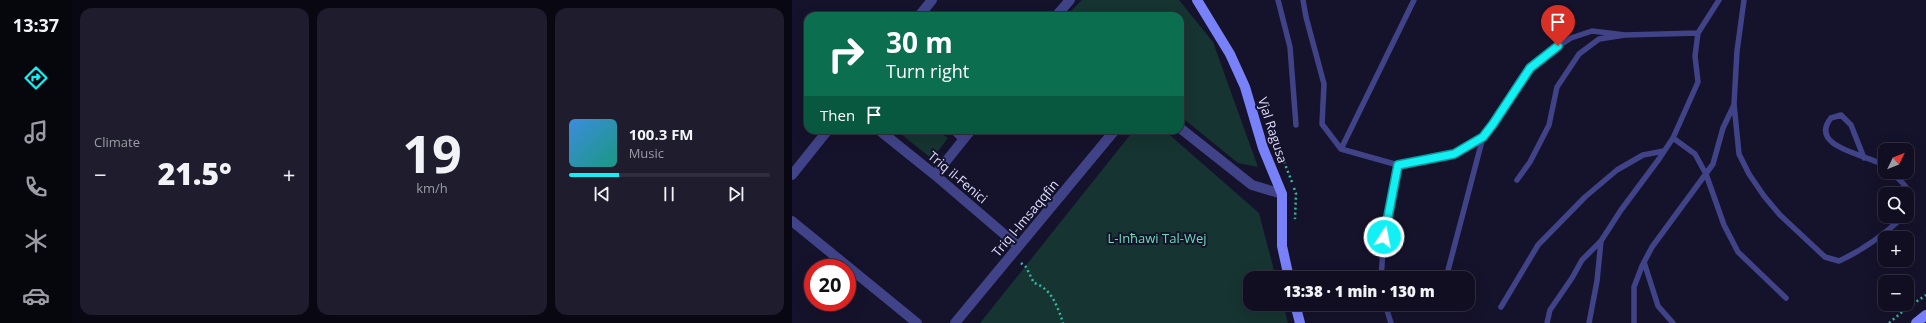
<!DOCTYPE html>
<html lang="en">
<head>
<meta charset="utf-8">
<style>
	:root { --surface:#100e20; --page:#1e1c2d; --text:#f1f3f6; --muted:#9c9ca5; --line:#302e3e; --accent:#13f0f4 }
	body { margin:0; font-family:"Open Sans",sans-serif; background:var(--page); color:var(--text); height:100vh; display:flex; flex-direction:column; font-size:15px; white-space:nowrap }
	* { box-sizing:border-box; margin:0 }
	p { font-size:13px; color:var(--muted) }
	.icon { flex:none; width:22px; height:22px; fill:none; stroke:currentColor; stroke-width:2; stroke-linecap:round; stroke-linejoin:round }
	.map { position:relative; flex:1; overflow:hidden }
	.sheet { display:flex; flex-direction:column; gap:8px; padding:8px; background:#090812; width:720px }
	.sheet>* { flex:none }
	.banner { position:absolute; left:12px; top:12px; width:380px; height:122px; border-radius:12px; box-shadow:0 4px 16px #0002,0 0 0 1px var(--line); background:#0b6e4f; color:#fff; overflow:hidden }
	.needle { width:26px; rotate:47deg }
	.tools { position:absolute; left:1086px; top:143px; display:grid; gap:8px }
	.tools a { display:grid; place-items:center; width:36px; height:36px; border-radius:8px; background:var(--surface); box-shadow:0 4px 16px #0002,0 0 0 1px var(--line); font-size:20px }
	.speed { position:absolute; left:12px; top:259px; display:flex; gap:8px; font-size:20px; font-weight:700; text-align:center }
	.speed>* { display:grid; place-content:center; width:52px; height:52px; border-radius:50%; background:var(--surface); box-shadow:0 4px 16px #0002,0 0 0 1px var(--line); line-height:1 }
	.speed .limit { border:6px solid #d22; background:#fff; color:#111 }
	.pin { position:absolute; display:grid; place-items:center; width:34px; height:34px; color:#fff; margin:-41px -17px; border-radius:50% 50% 50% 0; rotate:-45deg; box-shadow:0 0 4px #0007 }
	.pin .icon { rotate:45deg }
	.me { position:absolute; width:44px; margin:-22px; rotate:11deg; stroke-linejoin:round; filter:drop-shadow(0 0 3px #0008) }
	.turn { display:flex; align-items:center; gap:14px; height:84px; padding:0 16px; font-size:18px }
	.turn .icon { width:52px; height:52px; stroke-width:2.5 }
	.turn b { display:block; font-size:28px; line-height:34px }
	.then { display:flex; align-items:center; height:38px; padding:0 16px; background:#0003; gap:8px; font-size:15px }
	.big { font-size:30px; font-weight:800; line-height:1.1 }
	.sheet .tile { flex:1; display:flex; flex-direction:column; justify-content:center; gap:6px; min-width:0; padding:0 14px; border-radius:12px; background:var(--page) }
	.sheet .dial { align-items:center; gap:0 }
	.dial b { font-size:52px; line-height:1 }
	.song { display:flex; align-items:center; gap:12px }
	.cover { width:48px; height:48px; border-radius:6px; background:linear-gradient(135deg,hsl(210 70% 55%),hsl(170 70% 35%)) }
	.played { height:4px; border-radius:2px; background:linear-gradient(90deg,var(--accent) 25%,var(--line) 25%) }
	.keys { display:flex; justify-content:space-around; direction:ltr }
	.heat { display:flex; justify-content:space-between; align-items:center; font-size:22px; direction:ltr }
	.sheet .tiles { flex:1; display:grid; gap:8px; grid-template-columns:repeat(3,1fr) }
	.trip { position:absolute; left:451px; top:271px; width:232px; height:40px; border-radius:12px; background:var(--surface); box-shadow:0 4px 16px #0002,0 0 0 1px var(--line); font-weight:800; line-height:40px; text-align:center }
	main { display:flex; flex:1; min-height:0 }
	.dock { display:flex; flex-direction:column; width:72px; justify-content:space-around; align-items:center; background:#06060d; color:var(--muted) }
	.dock .icon { width:28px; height:28px }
	.dock .selected { color:var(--accent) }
	.dock b { font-size:18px; color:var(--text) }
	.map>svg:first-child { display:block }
	.green { fill:#163431 }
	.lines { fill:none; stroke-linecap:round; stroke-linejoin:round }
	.path { stroke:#37b8a5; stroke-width:2.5; stroke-dasharray:2 3; stroke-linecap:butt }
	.service { stroke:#404387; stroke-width:5.5 }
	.minor { stroke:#404387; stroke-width:10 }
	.secondary { stroke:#7981f9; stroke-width:10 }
	.route-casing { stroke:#0c9c9f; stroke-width:10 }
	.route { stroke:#13f0f4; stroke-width:7 }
	.labels { text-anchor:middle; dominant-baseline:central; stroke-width:4; stroke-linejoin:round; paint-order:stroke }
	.street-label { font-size:13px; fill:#dfdefd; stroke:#15122b }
	.park-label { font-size:13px; fill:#6bdcb6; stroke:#15122b }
</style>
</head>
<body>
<main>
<nav class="dock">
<b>13:37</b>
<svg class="icon selected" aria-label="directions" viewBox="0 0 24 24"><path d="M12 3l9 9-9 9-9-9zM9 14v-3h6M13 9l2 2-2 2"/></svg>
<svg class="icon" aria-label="music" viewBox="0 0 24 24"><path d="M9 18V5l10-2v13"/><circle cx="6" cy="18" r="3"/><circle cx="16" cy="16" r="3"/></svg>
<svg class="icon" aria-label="phone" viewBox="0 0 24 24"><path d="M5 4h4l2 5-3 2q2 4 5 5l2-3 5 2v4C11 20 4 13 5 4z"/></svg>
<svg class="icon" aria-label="climate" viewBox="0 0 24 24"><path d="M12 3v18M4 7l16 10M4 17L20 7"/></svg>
<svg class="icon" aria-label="car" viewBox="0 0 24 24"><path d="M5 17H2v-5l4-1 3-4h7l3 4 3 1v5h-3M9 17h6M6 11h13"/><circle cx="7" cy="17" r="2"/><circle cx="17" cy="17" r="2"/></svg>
</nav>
<section class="sheet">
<div class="tiles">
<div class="tile"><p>Climate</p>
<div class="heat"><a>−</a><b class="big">21.5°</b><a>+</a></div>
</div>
<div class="tile dial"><b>19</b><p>km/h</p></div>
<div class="tile">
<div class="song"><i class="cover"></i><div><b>100.3 FM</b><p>Music</p></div></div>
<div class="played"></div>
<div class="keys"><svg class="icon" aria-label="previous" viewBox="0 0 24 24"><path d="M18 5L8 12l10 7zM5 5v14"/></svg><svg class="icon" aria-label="pause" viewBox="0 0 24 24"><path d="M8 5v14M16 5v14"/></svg><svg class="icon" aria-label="next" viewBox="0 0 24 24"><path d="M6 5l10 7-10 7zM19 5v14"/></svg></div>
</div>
</div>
</section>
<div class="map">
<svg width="1134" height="323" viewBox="0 0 1134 323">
	<rect width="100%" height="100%" fill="#15122b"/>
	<path class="green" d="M 290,0 L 387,0 L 421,42 L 466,167 L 446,163 L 388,116 L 388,16 L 274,16 Z
		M 104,130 L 145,130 L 156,138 L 140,159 Z
		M 342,130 L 372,130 L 467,213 L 484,278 L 458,278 L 458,304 L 491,304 L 496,323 L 188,323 Z"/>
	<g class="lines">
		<path class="path" d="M 479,129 L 500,182
			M 502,188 L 504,194 L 503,219
			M 229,263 L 234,267 L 242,283 C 259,288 266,307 271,323
			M 1097,323 L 1115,308 L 1134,295"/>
		<path class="service" d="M 486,0 L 498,47 L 504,125
			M 511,0 L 514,17 L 532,84 L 530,124 L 549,149 L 606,165 L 662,154 L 691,137
			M 952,0 L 945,51 L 942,104 L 947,154 L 957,174 L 972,196 L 988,215 L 1033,257 L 1047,261 C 1071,250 1093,234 1112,216
			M 881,138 L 903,154 L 914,174 L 932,225 L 946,252 L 994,298
			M 549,149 L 622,0
			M 1072,158 L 1059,125 L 1049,115 L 1039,118 C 1015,148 1078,155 1093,166
			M 1099,172 C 1113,185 1121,189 1115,209
			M 725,180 L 738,162 L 757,125 L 765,87 L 787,54 L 807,39 L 833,35 L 906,33
			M 852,262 L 866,306 L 881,323
			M 589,278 L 592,237 L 606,165
			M 654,278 L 691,137 L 701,124 L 738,68 L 753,55 L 779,38 L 800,31 L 833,35
			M 593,304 L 599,323
			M 709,307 L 746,245 L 793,197 L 825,170 L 851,155 L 872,151
			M 755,323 L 758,310 L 780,278 L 790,260 L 809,241 L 829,210 L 867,159 L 881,138 L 906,82 L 903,56 L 906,33 L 927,0
			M 797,323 L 805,281 L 809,241
			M 842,323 L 842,287 L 850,266 L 860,247 L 921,164 L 931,128 L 942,105"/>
		<path class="minor" d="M 127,16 L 140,0
			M 264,16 L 278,0
			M 388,128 L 460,185 L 490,194
			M 87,130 L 143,175 L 226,246
			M 163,130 L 172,139
			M 0,175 L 36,130
			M 143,175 L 179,130
			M 0,221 L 125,323
			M 163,323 L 323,130"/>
		<path class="secondary" d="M 405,0 L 438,54 L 453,87 L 471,148 L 490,194 L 490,246 L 497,278
			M 503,304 L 508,323
			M 1124,323 L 1134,315"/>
	</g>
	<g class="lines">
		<defs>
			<path id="route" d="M 592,237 L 606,165 L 662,154 L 691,137 L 701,124 L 738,68 L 766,46"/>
		</defs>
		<use href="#route" class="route-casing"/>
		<use href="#route" class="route"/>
	</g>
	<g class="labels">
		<g class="street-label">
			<text transform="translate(481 130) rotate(72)">Vjal Ragusa</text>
			<text transform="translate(166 177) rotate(40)">Triq il-Fenici</text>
			<text transform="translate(233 218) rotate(-50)">Triq l-Imsaqqfin</text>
		</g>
		<g class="park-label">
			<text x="365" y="238">L-Inħawi Tal-Wej</text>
		</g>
	</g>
</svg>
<div class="tools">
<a><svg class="needle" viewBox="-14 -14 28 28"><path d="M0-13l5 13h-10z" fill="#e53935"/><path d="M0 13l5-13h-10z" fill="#9c9ca5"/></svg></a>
<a><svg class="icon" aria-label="search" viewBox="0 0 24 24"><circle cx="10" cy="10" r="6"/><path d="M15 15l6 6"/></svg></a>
<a>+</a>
<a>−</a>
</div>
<div class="speed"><div class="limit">20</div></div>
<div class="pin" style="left:766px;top:46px;background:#d93025"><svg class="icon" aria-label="arrive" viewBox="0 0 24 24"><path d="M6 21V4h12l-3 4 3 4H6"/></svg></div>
<svg class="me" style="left:592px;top:237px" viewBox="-20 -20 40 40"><circle r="17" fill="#13f0f4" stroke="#fff" stroke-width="3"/><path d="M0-11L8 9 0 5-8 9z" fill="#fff"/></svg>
<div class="trip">13:38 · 1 min · 130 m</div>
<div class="banner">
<div class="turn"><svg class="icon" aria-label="right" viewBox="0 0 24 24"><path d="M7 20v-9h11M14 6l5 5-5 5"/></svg><div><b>30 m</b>Turn right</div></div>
<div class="then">Then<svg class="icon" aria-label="arrive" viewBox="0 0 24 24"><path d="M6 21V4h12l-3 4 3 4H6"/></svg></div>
</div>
</div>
</main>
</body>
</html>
